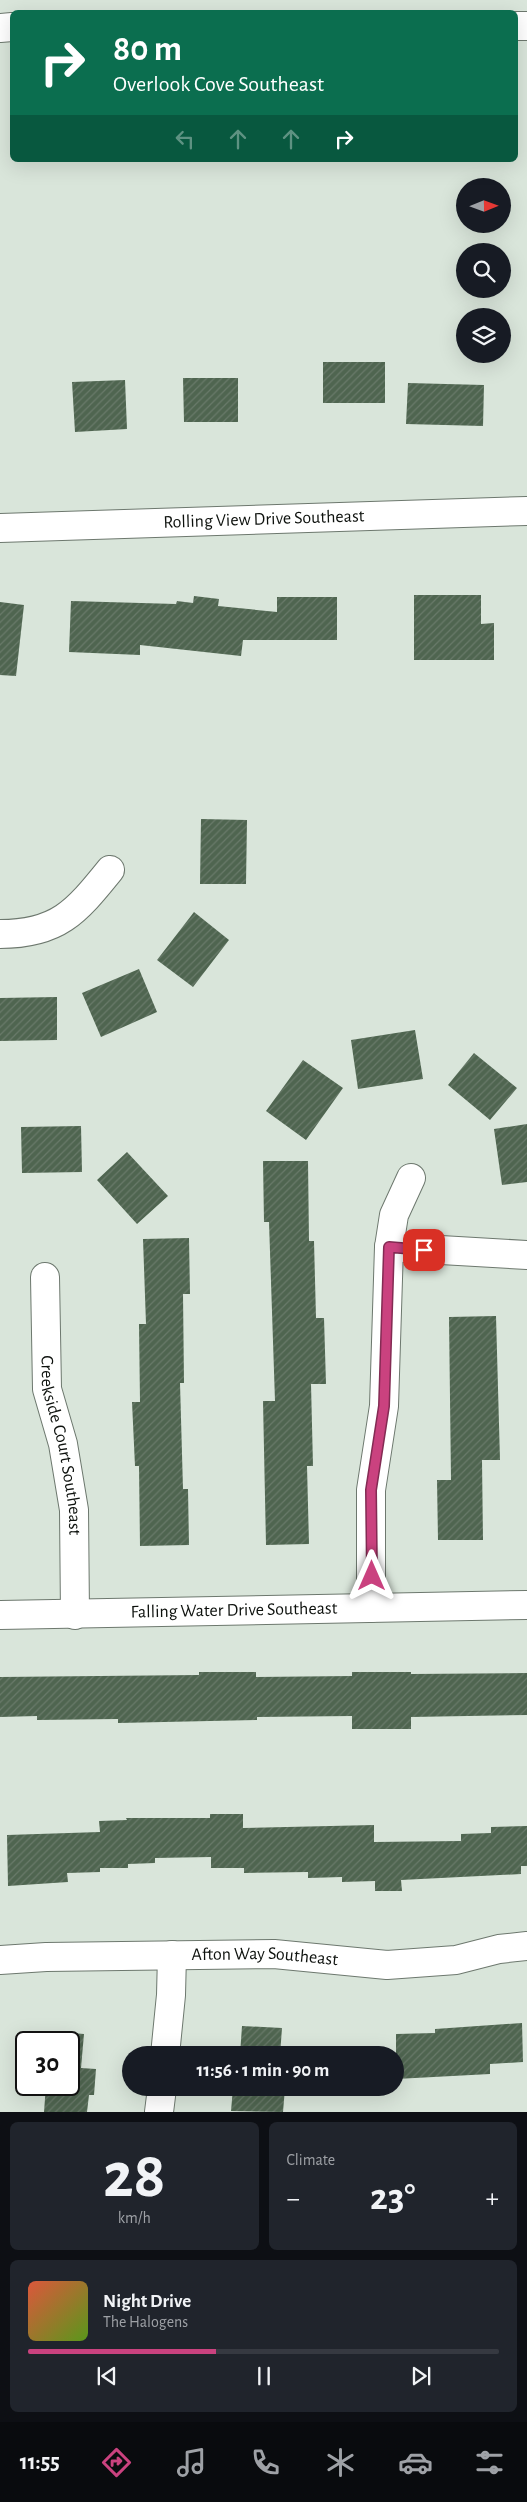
<!DOCTYPE html>
<html lang="en">
<head>
<meta charset="utf-8">
<style>
	:root { --surface:#171b24; --page:#20242c; --text:#f1f3f6; --muted:#9ea1a6; --line:#363941; --accent:#ca427f }
	body { margin:0; font-family:"Alegreya Sans",sans-serif; background:var(--page); color:var(--text); height:100vh; display:flex; flex-direction:column; font-size:19px; white-space:nowrap }
	* { box-sizing:border-box; margin:0 }
	p { font-size:16px; color:var(--muted) }
	.icon { flex:none; width:28px; height:28px; fill:none; stroke:currentColor; stroke-width:2; stroke-linecap:round; stroke-linejoin:round }
	.map { position:relative; height:2112px; overflow:hidden }
	.drawer { display:flex; flex-direction:column; gap:10px; padding:10px; background:#0d0f14; flex:1 }
	.drawer>* { flex:none }
	.top-card { position:absolute; left:10px; top:10px; width:508px; height:152px; border-radius:8px; box-shadow:0 5px 20px #0002; background:#0b6e4f; color:#fff; overflow:hidden }
	.needle { width:32px; rotate:89deg }
	.buttons { position:absolute; left:456px; top:178px; display:grid; gap:10px }
	.buttons a { display:grid; place-items:center; width:55px; height:55px; border-radius:50%; background:var(--surface); box-shadow:0 5px 20px #0002; font-size:25px }
	.speed { position:absolute; left:15px; top:2031px; display:flex; gap:10px; font-size:25px; font-weight:700; text-align:center }
	.speed>* { display:grid; place-content:center; width:65px; height:65px; border-radius:50%; background:var(--surface); box-shadow:0 5px 20px #0002; line-height:1 }
	.speed .limit { border:2px solid #111; border-radius:8px; background:#fff; color:#111 }
	.pin { position:absolute; display:grid; place-items:center; width:42px; height:42px; color:#fff; margin:-21px; border-radius:10px; box-shadow:0 2px 8px #0006 }
	.me { position:absolute; width:55px; margin:-28px; rotate:0deg; stroke-linejoin:round; filter:drop-shadow(0 0 4px #0008) }
	.turn { display:flex; align-items:center; gap:18px; height:105px; padding:0 20px; font-size:22px }
	.turn .icon { width:65px; height:65px; stroke-width:2.5 }
	.turn b { display:block; font-size:35px; line-height:42px }
	.lanes { display:flex; align-items:center; height:48px; padding:0 20px; background:#0003; justify-content:center; gap:25px; direction:ltr }
	.lanes .off { opacity:.35 }
	.big { font-size:38px; font-weight:700; line-height:1.1 }
	.drawer .tile { flex:1; display:flex; flex-direction:column; justify-content:center; gap:8px; min-width:0; padding:0 18px; border-radius:8px; background:var(--page) }
	.drawer .dial { align-items:center; gap:0 }
	.dial b { font-size:65px; line-height:1 }
	.song { display:flex; align-items:center; gap:15px }
	.cover { width:60px; height:60px; border-radius:8px; background:linear-gradient(135deg,hsl(10 70% 55%),hsl(90 70% 35%)) }
	.played { height:5px; border-radius:2px; background:linear-gradient(90deg,var(--accent) 40%,var(--line) 40%) }
	.keys { display:flex; justify-content:space-around; direction:ltr }
	.heat { display:flex; justify-content:space-between; align-items:center; font-size:28px; direction:ltr }
	.drawer .tiles { flex:1; display:grid; gap:10px; grid-template-columns:1fr 1fr }
	.tile:last-child { grid-column:span 2 }
	.trip { position:absolute; left:122px; top:2046px; width:282px; height:50px; border-radius:25px; background:var(--surface); box-shadow:0 5px 20px #0002; font-weight:700; line-height:50px; text-align:center }
	.tabs { display:flex; height:80px; justify-content:space-around; align-items:center; background:#090b0e; color:var(--muted) }
	.tabs .icon { width:35px; height:35px }
	.tabs .on { color:var(--accent) }
	.tabs b { font-size:22px; color:var(--text) }
	.map>svg:first-child { display:block }
	.building { fill:url(#building-hatch) }
	.lines { fill:none; stroke-linecap:round; stroke-linejoin:round }
	.minor-casing { stroke:#6d786e; stroke-width:30 }
	.minor { stroke:#fff; stroke-width:28 }
	.route-casing { stroke:#832b53; stroke-width:12 }
	.route { stroke:#ca427f; stroke-width:9 }
	.labels { text-anchor:middle; dominant-baseline:central; stroke-width:5; stroke-linejoin:round; paint-order:stroke }
	.street-label { font-size:18px; fill:#0d110d; stroke:#fff }
</style>
</head>
<body>
<div class="map">
<svg width="527" height="2112" viewBox="0 0 527 2112">
	<defs>
		<pattern id="building-hatch" width="6" height="6" patternUnits="userSpaceOnUse" patternTransform="scale(1.25)"><rect width="6" height="6" fill="#4f6550"/><path d="M-1 1l2-2M0 6l6-6M5 7l2-2" fill="none" stroke="#697a6a"/></pattern>
	</defs>
	<rect width="100%" height="100%" fill="#d9e5da"/>
	<path class="building" d="M 323,362 L 385,362 L 385,403 L 323,403 Z
		M 183,378 L 238,378 L 238,422 L 184,422 Z
		M 125,380 L 127,429 L 75,432 L 72,382 Z
		M 408,383 L 484,385 L 483,426 L 406,424 Z
		M 414,595 L 481,595 L 481,624 L 494,623 L 494,660 L 414,660 Z
		M 194,596 L 219,599 L 218,606 L 277,612 L 277,597 L 337,597 L 337,640 L 243,640 L 241,656 L 140,645 L 140,655 L 69,652 L 71,601 L 176,604 L 177,601 L 193,603 Z
		M 0,602 L 24,605 L 16,676 L 0,675 Z
		M 201,819 L 247,820 L 246,884 L 200,884 Z
		M 194,912 L 229,940 L 193,987 L 157,960 Z
		M 139,969 L 157,1012 L 101,1037 L 82,993 Z
		M 57,997 L 57,1040 L 0,1041 L 0,998 Z
		M 415,1030 L 423,1079 L 358,1089 L 351,1040 Z
		M 474,1053 L 517,1088 L 490,1120 L 448,1085 Z
		M 303,1060 L 343,1088 L 306,1140 L 266,1111 Z
		M 527,1124 L 527,1182 L 502,1185 L 494,1129 Z
		M 81,1126 L 82,1172 L 22,1173 L 21,1127 Z
		M 127,1152 L 168,1196 L 137,1224 L 97,1180 Z
		M 263,1161 L 308,1161 L 309,1241 L 314,1241 L 316,1318 L 324,1318 L 326,1384 L 311,1384 L 313,1466 L 307,1466 L 309,1544 L 266,1545 L 263,1401 L 275,1401 L 269,1222 L 264,1222 Z
		M 189,1238 L 190,1294 L 183,1294 L 184,1383 L 180,1383 L 183,1489 L 188,1489 L 189,1545 L 140,1546 L 139,1466 L 135,1466 L 132,1402 L 140,1402 L 139,1324 L 146,1324 L 143,1239 Z
		M 496,1316 L 500,1460 L 482,1460 L 483,1540 L 438,1540 L 437,1480 L 451,1480 L 449,1317 Z
		M 199,1672 L 256,1672 L 256,1677 L 352,1676 L 352,1672 L 411,1672 L 411,1674 L 527,1673 L 527,1715 L 411,1717 L 411,1729 L 352,1729 L 352,1716 L 257,1717 L 257,1720 L 118,1723 L 118,1719 L 37,1720 L 37,1716 L 0,1717 L 0,1677 L 199,1675 Z
		M 210,1814 L 243,1814 L 243,1828 L 374,1825 L 374,1842 L 461,1841 L 461,1834 L 491,1833 L 491,1827 L 527,1826 L 527,1866 L 521,1866 L 521,1874 L 401,1880 L 402,1891 L 375,1891 L 375,1881 L 342,1882 L 342,1877 L 308,1878 L 308,1872 L 244,1873 L 244,1868 L 211,1868 L 211,1857 L 155,1858 L 155,1863 L 128,1864 L 128,1868 L 100,1868 L 100,1872 L 67,1873 L 68,1882 L 8,1886 L 7,1835 L 100,1832 L 99,1821 L 127,1820 L 126,1818 L 210,1818 Z
		M 522,2023 L 523,2062 L 490,2064 L 490,2074 L 396,2079 L 396,2034 L 435,2033 L 435,2029 Z
		M 242,2026 L 282,2028 L 280,2055 L 240,2055 Z
		M 50,2031 L 84,2034 L 81,2068 L 96,2069 L 94,2095 L 89,2095 L 87,2112 L 44,2112 L 46,2085 L 69,2085 L 69,2042 L 49,2042 Z
		M 233,2088 L 285,2088 L 283,2112 L 231,2111 Z"/>
	<g class="lines">
		<defs>
			<g id="minor">
				<path d="M 515,26 L 527,26"/>
				<path d="M 0,28 L 12,27"/>
				<path id="s1" d="M 0,528 L 527,511"/>
				<path d="M 0,934 C 58,934 76,912 110,870"/>
				<path d="M 389,1247 L 527,1255"/>
				<path id="s2" d="M 45,1277 L 47,1389 L 63,1444 L 74,1510 L 75,1615"/>
				<path d="M 371,1608 L 371,1490 L 384,1406 L 389,1247 L 394,1215 L 411,1178"/>
				<path id="s3" d="M 0,1615 L 527,1605"/>
				<path id="s4" d="M 0,1960 L 46,1957 L 274,1954 L 387,1965 L 456,1960 L 499,1949 L 527,1946"/>
				<path d="M 165,2055 L 171,1995 L 172,1955"/>
				<path d="M 159,2112 L 162,2088"/>
			</g>
		</defs>
		<use href="#minor" class="minor-casing"/>
		<use href="#minor" class="minor"/>
	</g>
	<g class="lines">
		<defs>
			<path id="route" d="M 372,1576 L 371,1490 L 384,1406 L 389,1247 L 424,1250"/>
		</defs>
		<use href="#route" class="route-casing"/>
		<use href="#route" class="route"/>
	</g>
	<g class="labels">
		<g class="street-label">
			<text stroke="none"><textPath href="#s1" startOffset="264">Rolling View Drive Southeast</textPath></text>
			<text stroke="none"><textPath href="#s2" startOffset="170">Creekside Court Southeast</textPath></text>
			<text stroke="none"><textPath href="#s3" startOffset="234">Falling Water Drive Southeast</textPath></text>
			<text stroke="none"><textPath href="#s4" startOffset="265">Afton Way Southeast</textPath></text>
		</g>
	</g>
</svg>
<div class="buttons">
<a><svg class="needle" viewBox="-14 -14 28 28"><path d="M0-13l5 13h-10z" fill="#e53935"/><path d="M0 13l5-13h-10z" fill="#9ea1a6"/></svg></a>
<a><svg class="icon" aria-label="search" viewBox="0 0 24 24"><circle cx="10" cy="10" r="6"/><path d="M15 15l6 6"/></svg></a>
<a><svg class="icon" aria-label="layers" viewBox="0 0 24 24"><path d="M12 4l9 5-9 5-9-5zM3 14l9 5 9-5"/></svg></a>
</div>
<div class="speed"><div class="limit">30</div></div>
<div class="pin" style="left:424px;top:1250px;background:#d93025"><svg class="icon" aria-label="arrive" viewBox="0 0 24 24"><path d="M6 21V4h12l-3 4 3 4H6"/></svg></div>
<svg class="me" style="left:372px;top:1576px" viewBox="-20 -20 40 40"><path d="M0-17L14 15 0 8-14 15z" fill="#ca427f" stroke="#fff" stroke-width="4"/></svg>
<div class="trip">11:56 · 1 min · 90 m</div>
<div class="top-card">
<div class="turn"><svg class="icon" aria-label="right" viewBox="0 0 24 24"><path d="M7 20v-9h11M14 6l5 5-5 5"/></svg><div><b>80 m</b>Overlook Cove Southeast</div></div>
<div class="lanes"><svg class="icon off" aria-label="left" viewBox="0 0 24 24"><path d="M17 20v-9H6M10 6l-5 5 5 5"/></svg><svg class="icon off" aria-label="ahead" viewBox="0 0 24 24"><path d="M12 20V5M6 11l6-6 6 6"/></svg><svg class="icon off" aria-label="ahead" viewBox="0 0 24 24"><path d="M12 20V5M6 11l6-6 6 6"/></svg><svg class="icon" aria-label="right" viewBox="0 0 24 24"><path d="M7 20v-9h11M14 6l5 5-5 5"/></svg></div>
</div>
</div>
<section class="drawer">
<div class="tiles">
<div class="tile dial"><b>28</b><p>km/h</p></div>
<div class="tile"><p>Climate</p>
<div class="heat"><a>−</a><b class="big">23°</b><a>+</a></div>
</div>
<div class="tile">
<div class="song"><i class="cover"></i><div><b>Night Drive</b><p>The Halogens</p></div></div>
<div class="played"></div>
<div class="keys"><svg class="icon" aria-label="previous" viewBox="0 0 24 24"><path d="M18 5L8 12l10 7zM5 5v14"/></svg><svg class="icon" aria-label="pause" viewBox="0 0 24 24"><path d="M8 5v14M16 5v14"/></svg><svg class="icon" aria-label="next" viewBox="0 0 24 24"><path d="M6 5l10 7-10 7zM19 5v14"/></svg></div>
</div>
</div>
</section>
<nav class="tabs">
<b>11:55</b>
<svg class="icon on" aria-label="directions" viewBox="0 0 24 24"><path d="M12 3l9 9-9 9-9-9zM9 14v-3h6M13 9l2 2-2 2"/></svg>
<svg class="icon" aria-label="music" viewBox="0 0 24 24"><path d="M9 18V5l10-2v13"/><circle cx="6" cy="18" r="3"/><circle cx="16" cy="16" r="3"/></svg>
<svg class="icon" aria-label="phone" viewBox="0 0 24 24"><path d="M5 4h4l2 5-3 2q2 4 5 5l2-3 5 2v4C11 20 4 13 5 4z"/></svg>
<svg class="icon" aria-label="climate" viewBox="0 0 24 24"><path d="M12 3v18M4 7l16 10M4 17L20 7"/></svg>
<svg class="icon" aria-label="car" viewBox="0 0 24 24"><path d="M5 17H2v-5l4-1 3-4h7l3 4 3 1v5h-3M9 17h6M6 11h13"/><circle cx="7" cy="17" r="2"/><circle cx="17" cy="17" r="2"/></svg>
<svg class="icon" aria-label="filters" viewBox="0 0 24 24"><path d="M4 7h16M4 17h16"/><circle cx="9" cy="7" r="2"/><circle cx="15" cy="17" r="2"/></svg>
</nav>
</body>
</html>
